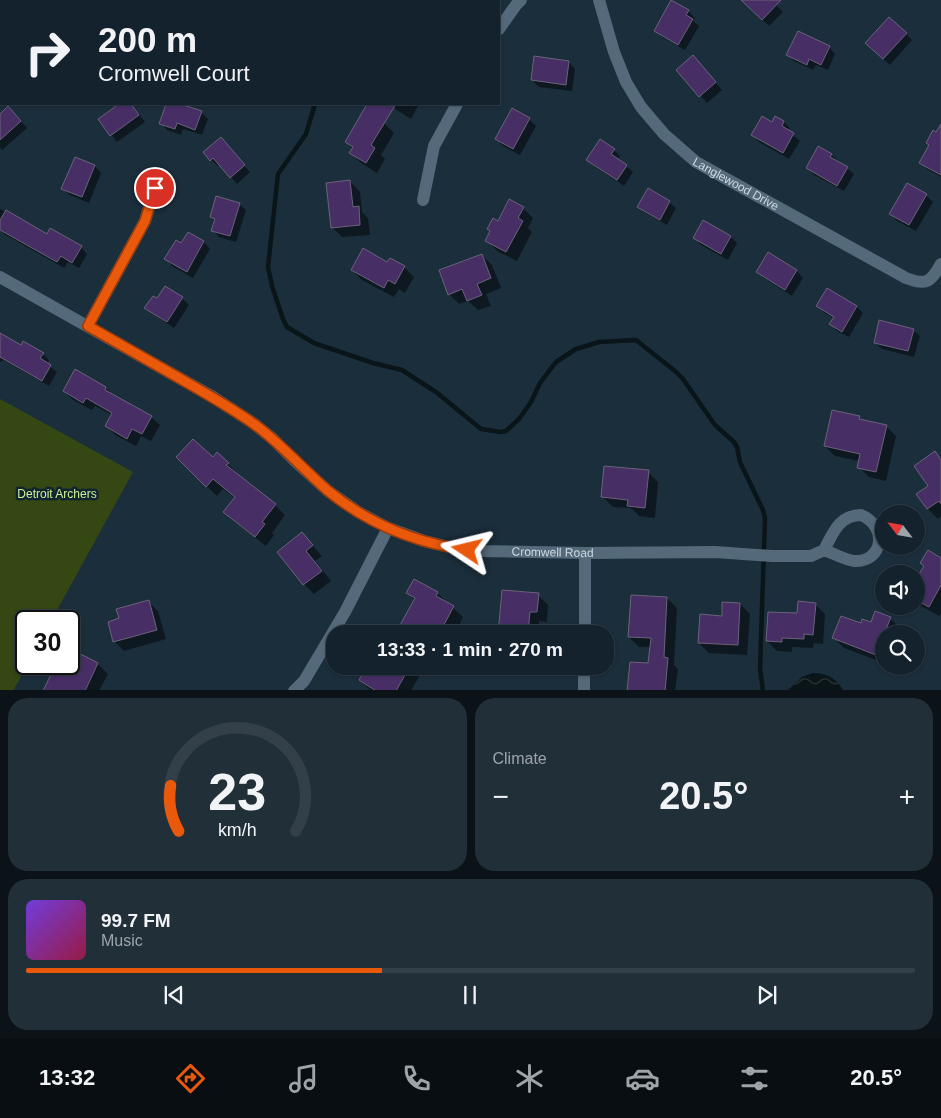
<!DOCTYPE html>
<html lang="en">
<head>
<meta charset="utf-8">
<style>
	:root { --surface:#14222d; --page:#212f39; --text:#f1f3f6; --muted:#9da4aa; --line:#333f49; --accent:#ea580c }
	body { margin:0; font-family:Helvetica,sans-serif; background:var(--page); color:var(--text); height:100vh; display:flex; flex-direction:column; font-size:19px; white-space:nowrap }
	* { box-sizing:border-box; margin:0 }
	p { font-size:16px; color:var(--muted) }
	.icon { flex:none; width:28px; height:28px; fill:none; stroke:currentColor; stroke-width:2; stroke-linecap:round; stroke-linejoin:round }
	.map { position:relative; height:690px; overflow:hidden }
	.panel { display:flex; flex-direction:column; gap:8px; padding:8px; background:#0b1319; flex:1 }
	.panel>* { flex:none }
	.banner { position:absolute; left:0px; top:0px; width:500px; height:105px; box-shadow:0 1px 4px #0004,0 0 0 1px var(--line); background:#14222d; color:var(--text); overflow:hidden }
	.needle { width:32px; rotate:301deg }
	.fabs { position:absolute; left:875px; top:505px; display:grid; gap:10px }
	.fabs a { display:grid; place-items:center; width:50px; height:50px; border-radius:50%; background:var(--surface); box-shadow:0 1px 4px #0004,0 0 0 1px var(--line); font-size:25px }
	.speed { position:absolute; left:15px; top:610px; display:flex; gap:10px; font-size:25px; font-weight:700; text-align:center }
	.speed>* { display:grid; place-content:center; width:65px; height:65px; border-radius:50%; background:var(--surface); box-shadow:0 1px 4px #0004,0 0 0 1px var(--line); line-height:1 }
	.speed .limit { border:2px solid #111; border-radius:8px; background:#fff; color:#111 }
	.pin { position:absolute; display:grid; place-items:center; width:42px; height:42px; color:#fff; margin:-21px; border:2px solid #fff; border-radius:50%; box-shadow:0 1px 5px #0007 }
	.me { position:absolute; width:55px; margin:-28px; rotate:280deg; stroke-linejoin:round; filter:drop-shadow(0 0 4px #0008) }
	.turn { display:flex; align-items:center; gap:18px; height:105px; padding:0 15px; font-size:22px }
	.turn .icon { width:65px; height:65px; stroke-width:2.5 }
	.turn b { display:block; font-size:35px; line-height:42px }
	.big { font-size:38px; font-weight:800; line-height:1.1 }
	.panel .widget { flex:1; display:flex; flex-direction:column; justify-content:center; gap:8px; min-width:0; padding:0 18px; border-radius:20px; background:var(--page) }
	.panel .dial { align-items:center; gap:0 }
	.dial svg { height:130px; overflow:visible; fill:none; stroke:var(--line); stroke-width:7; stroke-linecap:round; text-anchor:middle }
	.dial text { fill:var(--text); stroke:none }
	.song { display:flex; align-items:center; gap:15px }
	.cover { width:60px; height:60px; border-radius:8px; background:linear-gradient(135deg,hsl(260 70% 55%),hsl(340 70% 35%)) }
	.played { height:5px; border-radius:2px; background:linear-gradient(90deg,var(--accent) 40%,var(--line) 40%) }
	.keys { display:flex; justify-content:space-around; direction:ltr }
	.heat { display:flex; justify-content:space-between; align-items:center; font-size:28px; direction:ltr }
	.panel .tiles { flex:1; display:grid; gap:8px; grid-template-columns:1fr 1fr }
	.widget:last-child { grid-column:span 2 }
	.trip { position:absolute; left:326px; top:625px; width:288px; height:50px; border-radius:20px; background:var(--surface); box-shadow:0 1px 4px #0004,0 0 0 1px var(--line); font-weight:800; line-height:50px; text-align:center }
	.tab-bar { display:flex; height:80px; justify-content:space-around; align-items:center; background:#080e12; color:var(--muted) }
	.tab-bar .icon { width:35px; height:35px }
	.tab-bar .active { color:var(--accent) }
	.tab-bar b { font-size:22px; color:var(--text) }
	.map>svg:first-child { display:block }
	.green { fill:#354713 }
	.water { fill:url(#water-waves) }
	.shadow { fill:#0007 }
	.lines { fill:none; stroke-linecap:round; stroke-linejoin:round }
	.stream { stroke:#091518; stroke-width:4.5 }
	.building { fill:#472f66; stroke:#6b6279 }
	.minor { stroke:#546979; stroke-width:12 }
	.route-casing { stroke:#983908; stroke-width:12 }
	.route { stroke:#ea580c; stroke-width:9 }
	.labels { text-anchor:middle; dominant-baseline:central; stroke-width:5; stroke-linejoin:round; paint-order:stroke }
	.street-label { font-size:12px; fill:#cdd9e2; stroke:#112432 }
	.park-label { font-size:12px; fill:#ccf093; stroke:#112432 }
</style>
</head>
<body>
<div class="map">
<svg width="941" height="691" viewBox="0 0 941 691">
	<defs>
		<pattern id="water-waves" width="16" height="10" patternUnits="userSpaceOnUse" patternTransform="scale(1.25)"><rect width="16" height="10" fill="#091518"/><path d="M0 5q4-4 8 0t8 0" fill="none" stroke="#2c3639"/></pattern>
	</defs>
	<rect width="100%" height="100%" fill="#1b2e3c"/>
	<path class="green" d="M 0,399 L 133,472 L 51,621 L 26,621 L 26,664 L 28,664 L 13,691 L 0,690 Z"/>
	<path class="water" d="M 813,673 C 826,673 836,678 843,690 L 788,690 L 802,677 Z"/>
	<path class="shadow" d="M 743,0 L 771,0 L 783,12 L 769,26 Z
		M 688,11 L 695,18 L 693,21 L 699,26 L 685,50 L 662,37 L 655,31 Z
		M 906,34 L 912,40 L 890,65 L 873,50 Z
		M 829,47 L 835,54 L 828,70 L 816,65 L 813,70 L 794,61 L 788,54 Z
		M 569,62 L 575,69 L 572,91 L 539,87 L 532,80 Z
		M 699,63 L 722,90 L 707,103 L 678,70 Z
		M 121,104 L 131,104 L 145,122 L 117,142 L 100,119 Z
		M 168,104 L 176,104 L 201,112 L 208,119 L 202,135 L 183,129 L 181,135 L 167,130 L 161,123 Z
		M 390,104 L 419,104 L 411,119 L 397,110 Z
		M 15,114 L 27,128 L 2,150 L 0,147 L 0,115 Z
		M 775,118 L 784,122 L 790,129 L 789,132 L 800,141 L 789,159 L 759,142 L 753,135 L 772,123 Z
		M 529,119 L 536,126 L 520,155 L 503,146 L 497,139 Z
		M 384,123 L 394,133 L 381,155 L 385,159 L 377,173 L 361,163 L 351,153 L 353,149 L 346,142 Z
		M 941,136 L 941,177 L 927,169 L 921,162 Z
		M 221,139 L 250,172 L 237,184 L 220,164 L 218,166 L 211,160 Z
		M 614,150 L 620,156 L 618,160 L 625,165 L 615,180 L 594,166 L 588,160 Z
		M 831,155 L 854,174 L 844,191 L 814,175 L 808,168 Z
		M 76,158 L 95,166 L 101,173 L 89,203 L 70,195 L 63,189 Z
		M 627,167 L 633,172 L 624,186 L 617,181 Z
		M 350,181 L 360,192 L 362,212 L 368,218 L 370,235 L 342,237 L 332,227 Z
		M 926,195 L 933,202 L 916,231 L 897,221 L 891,214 Z
		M 669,202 L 676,208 L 667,225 L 646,213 L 639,207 Z
		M 239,204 L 246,210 L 236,242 L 219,237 L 213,230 L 215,221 L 211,217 Z
		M 523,208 L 533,218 L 528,228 L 532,232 L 517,261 L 497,251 L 487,240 L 498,222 Z
		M 0,209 L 47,235 L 81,247 L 87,254 L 79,268 L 68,262 L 64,268 L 4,234 L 0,230 Z
		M 704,222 L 731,237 L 737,243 L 728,260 L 701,245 L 695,238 Z
		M 188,233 L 204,242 L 210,249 L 193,278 L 172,266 L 166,259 L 182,245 Z
		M 768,254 L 797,271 L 803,278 L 792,296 L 764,278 L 757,272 Z
		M 482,255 L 492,265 L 501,288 L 486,294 L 491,306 L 478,310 L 468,301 L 459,304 L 449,294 Z
		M 388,263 L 404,267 L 414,277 L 405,293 L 399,289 L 394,297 L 362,280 L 352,270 Z
		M 182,298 L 189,305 L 174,328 L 153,314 L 146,308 Z
		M 818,306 L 857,307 L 863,313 L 849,337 L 837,331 L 831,324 L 834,318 L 824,313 Z
		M 913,330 L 920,336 L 914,357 L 882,349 L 875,343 Z
		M 0,335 L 21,347 L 43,354 L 49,360 L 47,364 L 57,372 L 49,386 L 3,360 L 0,362 Z
		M 76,371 L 106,388 L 113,396 L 151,417 L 160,425 L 151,441 L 141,436 L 136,446 L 115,435 L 107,426 L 112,415 L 95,406 L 92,410 L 73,400 L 64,391 Z
		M 859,417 L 863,421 L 886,426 L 896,436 L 886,481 L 869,477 L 859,467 L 860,461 L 835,456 L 825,446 Z
		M 935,453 L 941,460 L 941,516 L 938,519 L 928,509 L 918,494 L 930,486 Z
		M 177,457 L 213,459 L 228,464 L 238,474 L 237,475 L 275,505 L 285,515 L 272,533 L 274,535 L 266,546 L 235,522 L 225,512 L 235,498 L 223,489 L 217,496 Z
		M 648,472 L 658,482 L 655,518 L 639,516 L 631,508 L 613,507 L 603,497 Z
		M 302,534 L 322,556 L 315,561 L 331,581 L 314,594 L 304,584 Z
		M 941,559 L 941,613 L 939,616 L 916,603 L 916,582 Z
		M 407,593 L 437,593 L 463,617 L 455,634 L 407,634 L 401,626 L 415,600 Z
		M 538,595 L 548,605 L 547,622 L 539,621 L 538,634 L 499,634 Z
		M 667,598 L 677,608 L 674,665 L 678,669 L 675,691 L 629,691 L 650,665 L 651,647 L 639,647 L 629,637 Z
		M 148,601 L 158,611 L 166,639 L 124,651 L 114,641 L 120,619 Z
		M 740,604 L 750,614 L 747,655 L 709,653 L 699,643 Z
		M 815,604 L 825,614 L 823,644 L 814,643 L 813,648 L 792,647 L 792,652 L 777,651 L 767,641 L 798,615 Z
		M 890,618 L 900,628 L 898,634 L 884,634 L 884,663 L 844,648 L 834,638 L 862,625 Z
		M 72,651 L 98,664 L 108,674 L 99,691 L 48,691 L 46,688 L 58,664 L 69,664 L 69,658 Z
		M 368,666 L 425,666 L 411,691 L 371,691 L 360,680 Z"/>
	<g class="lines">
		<path class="stream" d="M 326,1 L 326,0
			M 315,104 L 306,134 L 278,174 L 268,267 L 272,286 L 283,319 L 287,327 L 314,343 L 373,363 L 402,370 L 436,392 L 481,429 L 501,432 L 506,431 L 519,419 L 531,402 L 540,383 L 556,362 L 576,349 L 599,342 L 636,340 L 675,371 L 683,379 L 715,425 L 734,442 L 737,447 L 740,462 L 763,510 L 765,518 L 760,668 L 763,691"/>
	</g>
	<path class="building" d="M 671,0 L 689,10 L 686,15 L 693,19 L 678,45 L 654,31 Z
		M 741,0 L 781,0 L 762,20 Z
		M 889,17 L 907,33 L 883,59 L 865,43 Z
		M 798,31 L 830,46 L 821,65 L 809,59 L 807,65 L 786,55 Z
		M 693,55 L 716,82 L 699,97 L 676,70 Z
		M 534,56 L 569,61 L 566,85 L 531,80 Z
		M 119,104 L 131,104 L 139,115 L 110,136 L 98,119 Z
		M 166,104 L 180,104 L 202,111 L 195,130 L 177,123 L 175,129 L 159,124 Z
		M 367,104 L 396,104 L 371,145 L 375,148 L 366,163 L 349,153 L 353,147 L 345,142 Z
		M 8,106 L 21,121 L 0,140 L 0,114 Z
		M 512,108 L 530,118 L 513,149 L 495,139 Z
		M 762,116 L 772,122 L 775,116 L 784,121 L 782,126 L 794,133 L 783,153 L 751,135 Z
		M 941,124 L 941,175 L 919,163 L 929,145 L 926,143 L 933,130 L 936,132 Z
		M 221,137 L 245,165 L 230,178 L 213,158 L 210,161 L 203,152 Z
		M 600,139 L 615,149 L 611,154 L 627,165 L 617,180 L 586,160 Z
		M 818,146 L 832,154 L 830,157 L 848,167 L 837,186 L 806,168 Z
		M 75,157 L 95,165 L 82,197 L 61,189 Z
		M 350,180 L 353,207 L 359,206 L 360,225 L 331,228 L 326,183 Z
		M 907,183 L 927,194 L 909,225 L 889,214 Z
		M 648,188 L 670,201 L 660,220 L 637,207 Z
		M 216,196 L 240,203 L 230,236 L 211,231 L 215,219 L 210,217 Z
		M 509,199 L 524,207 L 518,218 L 523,221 L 506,252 L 485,241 L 490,231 L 487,229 L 493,218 L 498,221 Z
		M 6,210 L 47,234 L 50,228 L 82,246 L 72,263 L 61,256 L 57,262 L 0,230 L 0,220 Z
		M 703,220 L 731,236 L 721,254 L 693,238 Z
		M 188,232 L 204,241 L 187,272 L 164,259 L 176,240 L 181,243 Z
		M 363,248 L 387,262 L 390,258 L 405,266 L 395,284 L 388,280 L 384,288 L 351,270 Z
		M 768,252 L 797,270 L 785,290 L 756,272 Z
		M 482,254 L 491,278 L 477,284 L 482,295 L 467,301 L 462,289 L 448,295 L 439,270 Z
		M 165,286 L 183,297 L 167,322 L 144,308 L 153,296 L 157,298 Z
		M 827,288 L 857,306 L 842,332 L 829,324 L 834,317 L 816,306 Z
		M 879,320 L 914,329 L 908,351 L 874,343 Z
		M 0,333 L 21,345 L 23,341 L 44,353 L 40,358 L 51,365 L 42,381 L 0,357 Z
		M 75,369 L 106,387 L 105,390 L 152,416 L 142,434 L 132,429 L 127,439 L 105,426 L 112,413 L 86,398 L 83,403 L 63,391 Z
		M 832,410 L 860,416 L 859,419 L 887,425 L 876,472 L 857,468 L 860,454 L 824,446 Z
		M 193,439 L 213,457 L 217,452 L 229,463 L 226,465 L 276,504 L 262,522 L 265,524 L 255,537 L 223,512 L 235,497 L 213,479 L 206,487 L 176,457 Z
		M 935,451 L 941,460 L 941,504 L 939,501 L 927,509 L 916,494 L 928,486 L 914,466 Z
		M 604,466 L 649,470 L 645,508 L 627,506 L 628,500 L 601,497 Z
		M 302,532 L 313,545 L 306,551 L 322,571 L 303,585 L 277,552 Z
		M 928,550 L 941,558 L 941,585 L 929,607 L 916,600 L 916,579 L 924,566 L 920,563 Z
		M 414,579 L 438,592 L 436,596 L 454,606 L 439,634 L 413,634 L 399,627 L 415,598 L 406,593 Z
		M 502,590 L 539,593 L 537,612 L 530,612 L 528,634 L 498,634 Z
		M 631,595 L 667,597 L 664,657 L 668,658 L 665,691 L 627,691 L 630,662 L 648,663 L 651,638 L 628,637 Z
		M 149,600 L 157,630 L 113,642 L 108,622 L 119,618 L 116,609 Z
		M 798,601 L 816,603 L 813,635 L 804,634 L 804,639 L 782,638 L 782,642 L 766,641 L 768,612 L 797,613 Z
		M 722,602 L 740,603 L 738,645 L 698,643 L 700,614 L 722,616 Z
		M 875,611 L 891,617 L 876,655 L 832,638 L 841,616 L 861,623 L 862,619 L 871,622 Z
		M 69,648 L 98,663 L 85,691 L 43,691 L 56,664 L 69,664 Z
		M 367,666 L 410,666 L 396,691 L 376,691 L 359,680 Z"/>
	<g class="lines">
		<g class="minor">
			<path id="s1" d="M 599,0 L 614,52 L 626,82 L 641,107 L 664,134 L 696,162 L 906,278 C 926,286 931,282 941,264"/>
			<path d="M 499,29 L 516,5 L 521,0"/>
			<path d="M 423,200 L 434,146 L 457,104"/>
			<path id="s2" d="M 0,277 L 213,397 L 253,423 L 273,439 L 294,460 L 328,491 L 358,512 L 388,528 L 424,541 L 453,548 L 482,551 L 585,553 L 715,552 L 772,556 L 811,556 L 824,550 C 833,553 845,560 854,561 C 884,562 888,526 861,515 C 839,515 833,533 824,550"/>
			<path d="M 88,326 L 145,221 L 155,188"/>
			<path d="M 585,553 L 585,634"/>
			<path d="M 294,691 L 304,681 L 345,612 L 388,528"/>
			<path d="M 584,691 L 584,666"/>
		</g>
	</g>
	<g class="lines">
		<defs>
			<path id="route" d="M 155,188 L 145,221 L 88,326 C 118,343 149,361 179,378 C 205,393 230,407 254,424 C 280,443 302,468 327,490 C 367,523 416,543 467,550"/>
		</defs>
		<use href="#route" class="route-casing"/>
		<use href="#route" class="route"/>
	</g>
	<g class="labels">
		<g class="street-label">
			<text stroke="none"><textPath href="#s1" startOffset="239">Langlewood Drive</textPath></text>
			<text stroke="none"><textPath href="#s2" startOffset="632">Cromwell Road</textPath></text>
		</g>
		<g class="park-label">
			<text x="57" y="494">Detroit Archers</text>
		</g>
	</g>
</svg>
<div class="fabs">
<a><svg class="needle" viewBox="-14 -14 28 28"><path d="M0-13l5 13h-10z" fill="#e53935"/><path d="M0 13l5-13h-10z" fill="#9da4aa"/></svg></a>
<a><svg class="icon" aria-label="sound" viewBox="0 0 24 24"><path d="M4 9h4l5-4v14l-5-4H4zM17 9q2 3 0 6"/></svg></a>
<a><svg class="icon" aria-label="search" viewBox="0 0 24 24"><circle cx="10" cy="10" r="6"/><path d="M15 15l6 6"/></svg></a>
</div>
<div class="speed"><div class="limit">30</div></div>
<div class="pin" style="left:155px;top:188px;background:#d93025"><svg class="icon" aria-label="arrive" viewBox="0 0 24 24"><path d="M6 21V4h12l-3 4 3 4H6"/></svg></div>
<svg class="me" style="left:467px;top:550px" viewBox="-20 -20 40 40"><path d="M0-17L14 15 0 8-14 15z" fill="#ea580c" stroke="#fff" stroke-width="4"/></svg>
<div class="trip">13:33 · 1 min · 270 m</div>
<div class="banner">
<div class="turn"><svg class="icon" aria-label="right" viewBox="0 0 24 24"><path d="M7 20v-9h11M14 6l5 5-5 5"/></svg><div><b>200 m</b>Cromwell Court</div></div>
</div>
</div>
<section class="panel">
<div class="tiles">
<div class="widget dial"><svg viewBox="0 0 100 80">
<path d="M14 69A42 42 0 1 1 86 69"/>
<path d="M14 69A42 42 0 0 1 9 41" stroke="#ea580c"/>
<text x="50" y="56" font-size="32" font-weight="700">23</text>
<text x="50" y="72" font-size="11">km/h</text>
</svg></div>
<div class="widget"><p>Climate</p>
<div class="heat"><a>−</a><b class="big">20.5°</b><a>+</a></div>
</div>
<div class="widget">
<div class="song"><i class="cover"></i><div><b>99.7 FM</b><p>Music</p></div></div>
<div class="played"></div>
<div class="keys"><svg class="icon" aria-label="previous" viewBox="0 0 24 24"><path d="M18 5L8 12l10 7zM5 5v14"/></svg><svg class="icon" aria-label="pause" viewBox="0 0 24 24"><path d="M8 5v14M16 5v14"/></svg><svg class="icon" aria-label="next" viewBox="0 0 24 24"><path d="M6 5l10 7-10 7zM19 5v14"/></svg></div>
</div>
</div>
</section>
<nav class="tab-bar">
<b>13:32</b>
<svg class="icon active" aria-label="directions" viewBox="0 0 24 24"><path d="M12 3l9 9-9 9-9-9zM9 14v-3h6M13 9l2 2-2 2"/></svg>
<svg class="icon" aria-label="music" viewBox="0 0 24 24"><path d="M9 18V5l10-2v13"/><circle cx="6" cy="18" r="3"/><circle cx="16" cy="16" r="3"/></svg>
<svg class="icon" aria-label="phone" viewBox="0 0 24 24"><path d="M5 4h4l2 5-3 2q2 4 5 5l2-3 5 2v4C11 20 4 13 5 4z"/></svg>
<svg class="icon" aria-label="climate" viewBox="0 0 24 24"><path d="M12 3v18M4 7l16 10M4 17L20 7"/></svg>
<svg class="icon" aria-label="car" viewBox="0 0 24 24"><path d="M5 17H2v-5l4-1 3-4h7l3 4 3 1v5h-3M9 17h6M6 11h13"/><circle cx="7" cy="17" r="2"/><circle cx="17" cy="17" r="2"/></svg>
<svg class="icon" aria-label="filters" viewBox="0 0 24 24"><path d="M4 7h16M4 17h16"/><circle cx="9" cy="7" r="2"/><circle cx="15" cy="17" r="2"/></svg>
<b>20.5°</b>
</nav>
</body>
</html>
